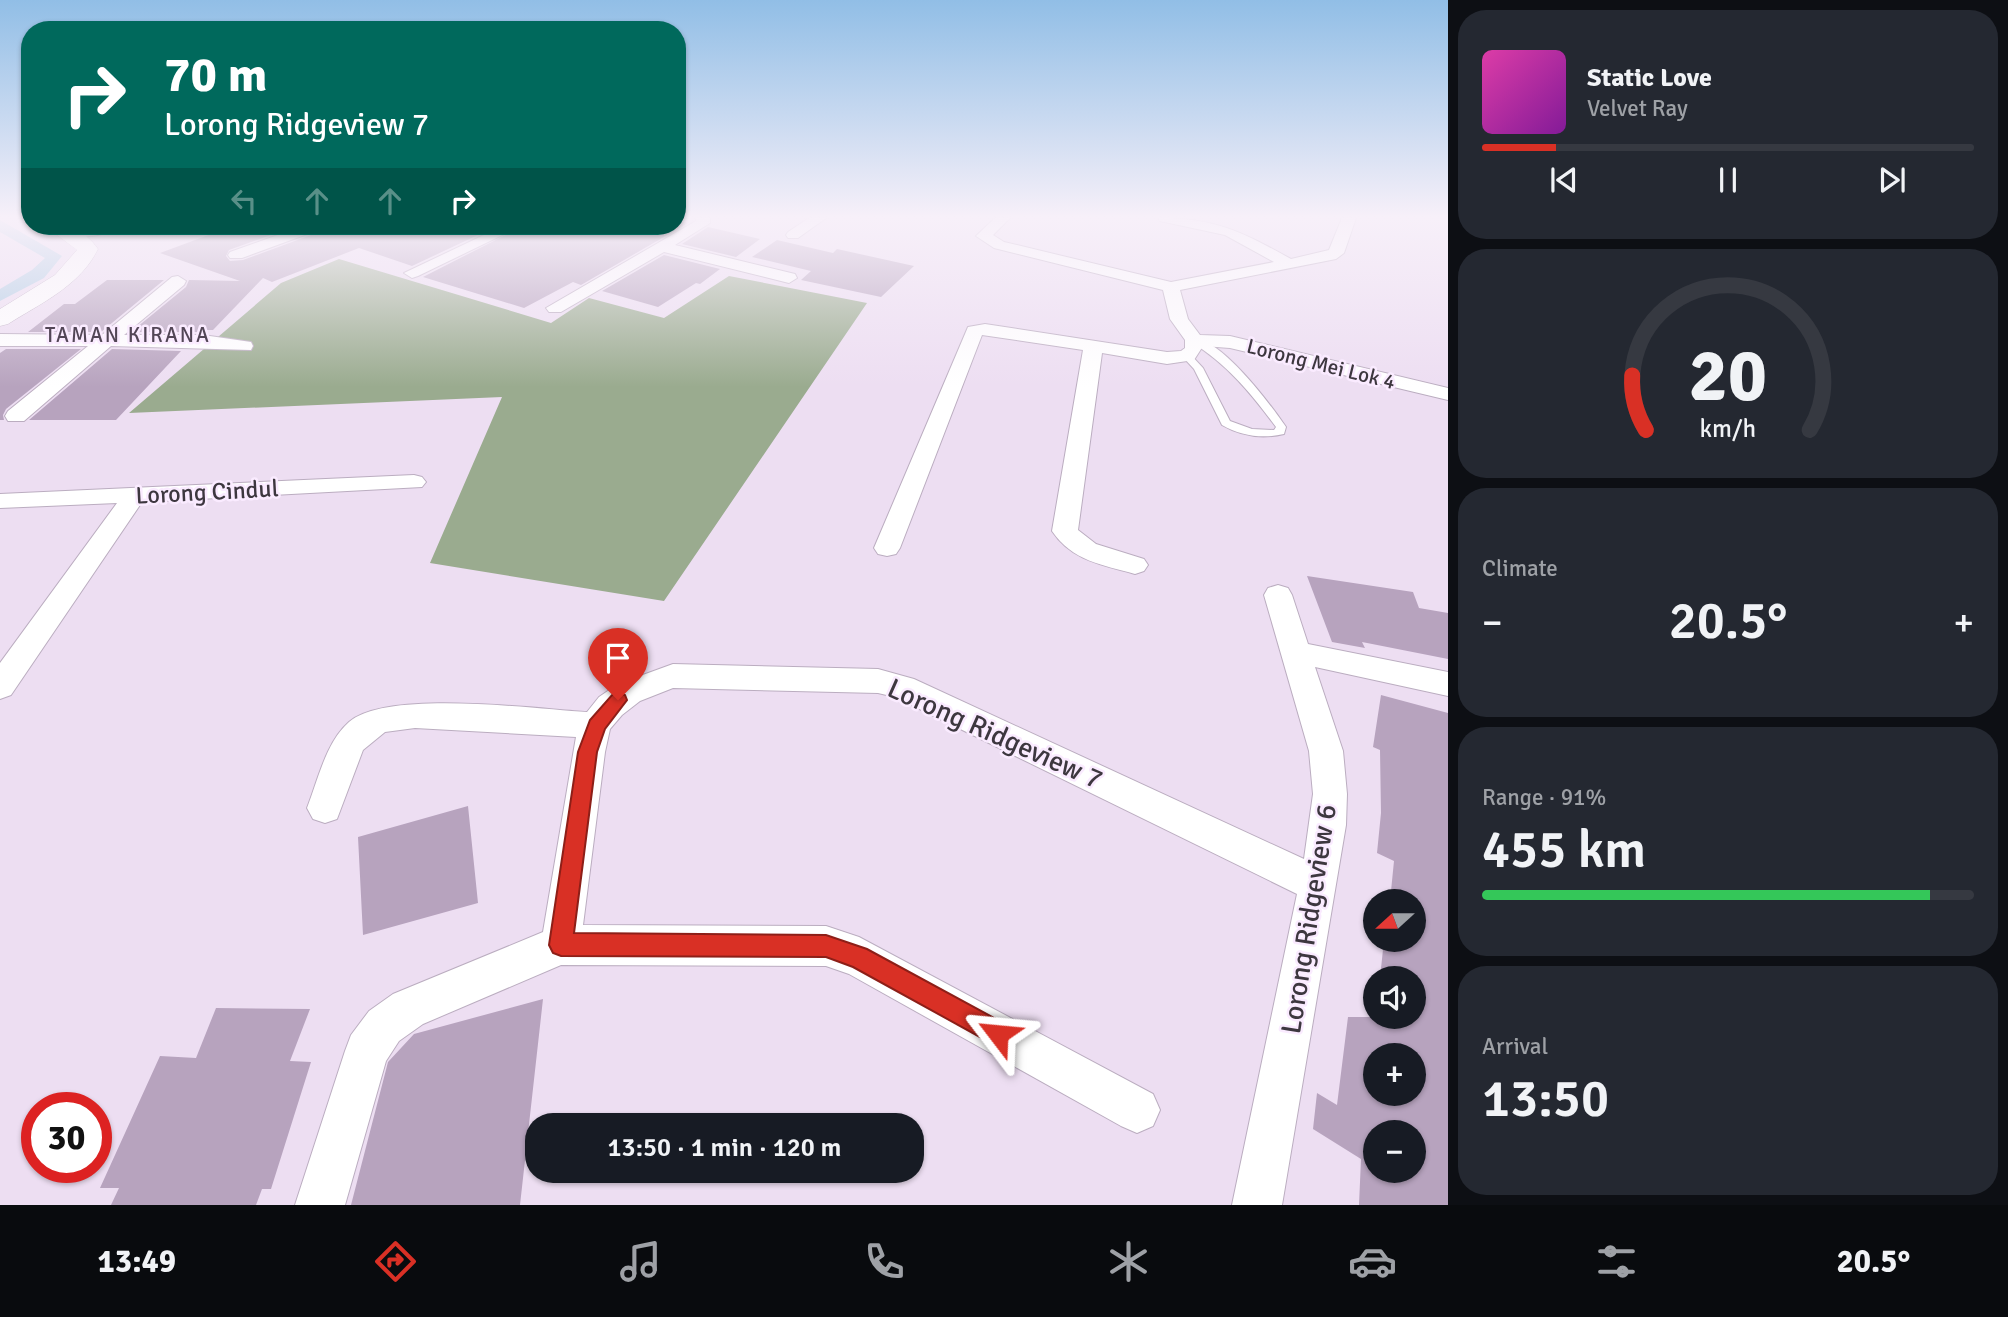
<!DOCTYPE html>
<html lang="en">
<head>
<meta charset="utf-8">
<style>
	:root { --surface:#171b24; --page:#242831; --text:#f1f3f6; --muted:#9ea1a6; --line:#363941; --accent:#d93025 }
	body { margin:0; font-family:Signika,sans-serif; background:var(--page); color:var(--text); height:100vh; display:flex; flex-direction:column; font-size:26px; white-space:nowrap }
	* { box-sizing:border-box; margin:0 }
	p { font-size:23px; color:var(--muted) }
	.icon { flex:none; width:38px; height:38px; fill:none; stroke:currentColor; stroke-width:2; stroke-linecap:round; stroke-linejoin:round }
	.map { position:relative; flex:1; overflow:hidden }
	.details { display:flex; flex-direction:column; gap:10px; padding:10px; background:#0d0f14; width:560px }
	.details>* { flex:none }
	.top-card { position:absolute; left:21px; top:21px; width:665px; height:214px; border-radius:28px; box-shadow:0 2px 5px #0004; background:#00695c; color:#fff; overflow:hidden }
	.needle { width:46px; rotate:249deg }
	.controls { position:absolute; left:1363px; top:889px; display:grid; gap:14px }
	.controls a { display:grid; place-items:center; width:63px; height:63px; border-radius:50%; background:var(--surface); box-shadow:0 2px 5px #0004; font-size:35px }
	.speed { position:absolute; left:21px; top:1092px; display:flex; gap:14px; font-size:35px; font-weight:700; text-align:center }
	.speed>* { display:grid; place-content:center; width:91px; height:91px; border-radius:50%; background:var(--surface); box-shadow:0 2px 5px #0004; line-height:1 }
	.speed .limit { border:10px solid #d22; background:#fff; color:#111 }
	.pin { position:absolute; display:grid; place-items:center; width:60px; height:60px; color:#fff; margin:-72px -30px; border-radius:50% 50% 50% 0; rotate:-45deg; box-shadow:0 0 7px #0007 }
	.pin .icon { rotate:45deg }
	.me { position:absolute; width:77px; margin:-38px; rotate:299deg; stroke-linejoin:round; filter:drop-shadow(0 0 5px #0008) }
	.turn { display:flex; align-items:center; gap:24px; height:147px; padding:0 28px; font-size:32px }
	.turn .icon { width:91px; height:91px; stroke-width:2.5 }
	.turn b { display:block; font-size:49px; line-height:60px }
	.lanes { display:flex; align-items:center; height:66px; padding:0 28px; background:#0003; justify-content:center; gap:35px; direction:ltr }
	.lanes .off { opacity:.35 }
	.big { font-size:52px; font-weight:600; line-height:1.1 }
	.details .widget { flex:1; display:flex; flex-direction:column; justify-content:center; gap:10px; min-width:0; padding:0 24px; border-radius:28px; background:var(--page) }
	.details .dial { align-items:center; gap:0 }
	.dial svg { height:182px; overflow:visible; fill:none; stroke:var(--line); stroke-width:7; stroke-linecap:round; text-anchor:middle }
	.dial text { fill:var(--text); stroke:none }
	.song { display:flex; align-items:center; gap:21px }
	.cover { width:84px; height:84px; border-radius:10px; background:linear-gradient(135deg,hsl(320 70% 55%),hsl(290 70% 35%)) }
	.played { height:7px; border-radius:4px; background:linear-gradient(90deg,var(--accent) 15%,var(--line) 15%) }
	.keys { display:flex; justify-content:space-around; direction:ltr }
	.heat { display:flex; justify-content:space-between; align-items:center; font-size:38px; direction:ltr }
	.charge { height:10px; border-radius:5px; background:linear-gradient(90deg,#34c759 91%,var(--line) 0) }
	.trip { position:absolute; left:525px; top:1113px; width:399px; height:70px; border-radius:28px; background:var(--surface); box-shadow:0 2px 5px #0004; font-weight:600; line-height:70px; text-align:center }
	.tab-bar { display:flex; height:112px; justify-content:space-around; align-items:center; background:#090b0e; color:var(--muted) }
	.tab-bar .icon { width:49px; height:49px }
	.tab-bar .selected { color:var(--accent) }
	.tab-bar b { font-size:32px; color:var(--text) }
	main { display:flex; flex:1; min-height:0 }
	.map>svg:first-child { display:block }
	.forest { fill:#9aab8f }
	.lines { fill:none; stroke-linecap:round; stroke-linejoin:round }
	.canal { fill:#b0cde4; fill-rule:evenodd }
	.building { fill:#b7a3be; fill-rule:evenodd }
	.service-casing { stroke:#bbadc0; stroke-width:2 }
	.minor-casing { stroke:#bbadc0; stroke-width:2 }
	.tertiary-casing { stroke:#bbadc0; stroke-width:1 }
	.service { fill:#fff; fill-rule:evenodd }
	.minor { fill:#fff; fill-rule:evenodd }
	.tertiary { fill:#fff; fill-rule:evenodd }
	.route { fill:#d93025; stroke:#8d1f18; stroke-width:2 }
	.labels { text-anchor:middle; dominant-baseline:central; stroke-width:5; stroke-linejoin:round; paint-order:stroke }
	.far-neighbourhood-label { font-size:21px; letter-spacing:2px; fill:#524656; stroke:#faebff }
	.far-street-label { font-size:21px; fill:#3d373f; stroke:#faebff }
	.street-label { font-size:24px; fill:#3d373f; stroke:#faebff }
	.near-street-label { font-size:28px; fill:#3d373f; stroke:#faebff }
</style>
</head>
<body>
<main>
<div class="map">
<svg width="1448" height="1205" viewBox="0 0 1448 1205">
	<rect width="100%" height="100%" fill="#eddef2"/>
	<path class="forest" d="M 339,259 L 551,323 L 589,298 L 664,318 L 729,276 L 867,303 L 664,601 L 430,563 L 502,397 L 129,413 L 281,283 Z"/>
	<g class="lines">
		<path class="canal" d="M 0,220 L 62,256 L 44,278 L 0,301 L 0,289 L 32,270 L 45,258 L 0,232 Z"/>
	</g>
	<path class="building" d="M 677,220 L 688,223 L 581,285 L 573,282 L 524,308 L 423,277 L 523,226 L 677,226 Z
		M 233,226 L 296,226 L 229,250 L 226,256 L 230,261 L 243,260 L 322,231 L 326,226 L 497,226 L 412,266 L 359,248 L 272,282 L 263,278 L 213,330 L 202,330 L 199,332 L 131,332 L 186,287 L 189,280 L 240,281 L 160,253 Z
		M 708,227 L 760,239 L 736,257 L 682,244 Z
		M 777,240 L 833,253 L 837,249 L 914,266 L 881,297 L 801,280 L 811,271 L 752,257 Z
		M 664,255 L 720,269 L 700,284 L 696,283 L 658,307 L 602,291 Z
		M 107,280 L 164,280 L 101,332 L 28,332 L 64,304 L 75,304 Z
		M 6,349 L 81,349 L 6,409 L 3,415 L 4,420 L 0,420 L 0,353 Z
		M 112,349 L 181,351 L 116,420 L 29,420 Z
		M 1307,576 L 1413,592 L 1419,608 L 1448,613 L 1448,659 L 1362,642 L 1365,648 L 1332,642 Z
		M 1381,695 L 1448,713 L 1448,1205 L 1359,1205 L 1361,1159 L 1313,1129 L 1317,1093 L 1337,1105 L 1348,1017 L 1414,1017 L 1414,978 L 1380,978 L 1384,940 L 1414,940 L 1414,901 L 1390,901 L 1394,861 L 1377,853 L 1381,813 L 1380,750 L 1373,747 ZM 1376,1055 L 1414,1055 L 1414,1094 L 1376,1094 ZM 1376,1132 L 1414,1132 L 1414,1171 L 1376,1171 Z
		M 468,806 L 478,903 L 363,935 L 358,837 Z
		M 543,999 L 520,1205 L 351,1205 L 388,1062 L 414,1034 Z
		M 216,1008 L 310,1009 L 290,1061 L 311,1062 L 271,1189 L 262,1189 L 256,1205 L 111,1205 L 119,1188 L 100,1188 L 160,1056 L 196,1058 Z"/>
	<g class="lines">
		<defs>
			<path id="service" d="M 1191,338 C 1220,336 1270,404 1286,427 L 1284,434 C 1263,439 1241,436 1222,425 L 1194,369 L 1182,356 L 1184,354 L 1190,354 L 1203,368 L 1230,421 L 1252,429 L 1274,430 L 1276,427 C 1251,393 1227,364 1191,342 Z"/>
			<path id="minor" d="M 696,218 L 710,218 L 710,223 L 675,245 L 795,274 L 797,278 L 789,283 L 664,252 L 561,312 L 549,312 L 546,308 L 696,221 Z
				M 809,218 L 826,218 L 798,238 L 788,238 L 786,235 L 788,232 Z
				M 995,218 L 1010,218 L 993,235 L 1004,242 L 1171,282 L 1274,262 L 1225,235 L 1160,221 L 1158,218 C 1216,218 1242,232 1291,259 L 1329,250 L 1342,218 L 1356,218 L 1344,253 L 1336,259 L 1180,290 L 1188,319 L 1200,335 L 1230,336 L 1448,388 L 1448,400 L 1230,348 L 1203,346 L 1194,360 L 1167,364 L 1102,353 L 1078,530 L 1096,544 L 1144,559 L 1148,565 L 1144,571 L 1135,574 C 1103,565 1072,561 1052,531 L 1083,350 L 982,335 L 900,548 L 896,554 L 887,556 L 878,554 L 874,548 L 968,327 L 985,324 L 1167,352 L 1181,351 L 1185,348 L 1185,340 L 1170,319 L 1163,290 L 994,248 L 976,236 Z
				M 94,226 L 125,226 L 123,229 C 107,233 72,243 59,232 L 66,228 Z
				M 303,226 L 323,226 L 321,229 L 242,258 L 230,258 L 228,255 L 230,252 Z
				M 503,226 L 521,226 L 418,276 L 412,278 L 404,273 Z
				M 178,276 L 186,281 L 184,285 L 124,335 L 203,335 L 251,342 L 253,346 L 251,350 L 111,346 L 24,421 L 8,421 L 5,416 L 8,411 L 88,346 L 0,346 L 0,334 L 102,335 L 172,277 Z
				M 414,475 L 422,477 L 426,482 L 422,487 L 142,502 L 11,695 L 0,699 L 0,663 L 117,503 L 0,508 L 0,494 Z
				M 1278,585 L 1288,588 L 1292,595 L 1308,644 L 1448,672 L 1448,696 L 1315,667 L 1343,751 L 1347,794 L 1346,825 L 1282,1205 L 1232,1205 L 1297,894 L 895,697 L 878,693 L 673,688 L 640,701 L 622,715 L 610,729 L 605,752 L 583,925 L 826,926 L 859,937 L 1153,1094 L 1160,1110 L 1153,1126 L 1137,1133 L 1121,1126 L 849,974 L 826,966 L 561,965 L 423,1024 L 399,1041 L 386,1061 L 345,1205 L 295,1205 L 345,1051 L 351,1035 L 369,1011 L 393,994 L 543,932 L 576,737 L 415,728 L 385,732 L 363,750 L 337,819 L 325,823 L 313,819 L 307,808 C 318,780 326,742 349,722 C 387,689 535,709 587,712 L 599,697 L 618,684 L 673,664 L 878,669 L 914,679 L 1304,859 L 1313,794 L 1309,751 L 1264,595 L 1268,588 Z"/>
			<path id="tertiary" d="M 45,226 C 68,226 84,229 98,249 C 80,286 41,303 8,324 L 0,326 L 0,309 L 55,275 L 77,250 Z"/>
		</defs>
		<use href="#service" class="service-casing"/>
		<use href="#minor" class="minor-casing"/>
		<use href="#tertiary" class="tertiary-casing"/>
		<use href="#service" class="service"/>
		<use href="#minor" class="minor"/>
		<use href="#tertiary" class="tertiary"/>
	</g>
	<linearGradient id="sky" x2="0" y2="1"><stop stop-color="#91bee6"/><stop offset="0.56" stop-color="#f7f0f9"/><stop offset="1" stop-color="#f7f0f9" stop-opacity="0"/></linearGradient>
	<rect width="1448" height="387" fill="url(#sky)"/>
	<path class="route" d="M 618,693 L 625,695 L 627,700 L 605,729 L 597,752 L 574,933 L 826,935 L 867,949 L 1007,1025 L 1010,1034 L 1007,1042 L 998,1046 L 989,1042 L 853,967 L 826,957 L 561,956 L 553,953 L 549,945 L 578,752 L 590,720 L 612,695 Z"/>
	<g class="labels">
		<g class="far-neighbourhood-label">
			<text x="128" y="335">TAMAN KIRANA</text>
		</g>
		<g class="far-street-label">
			<text transform="translate(1321 364) rotate(14)">Lorong Mei Lok 4</text>
		</g>
		<g class="street-label">
			<text transform="translate(207 492) rotate(-3)">Lorong Cindul</text>
		</g>
		<g class="near-street-label">
			<text transform="translate(995 734) rotate(24)">Lorong Ridgeview 7</text>
			<text transform="translate(1309 919) rotate(-81)">Lorong Ridgeview 6</text>
		</g>
	</g>
</svg>
<div class="controls">
<a><svg class="needle" viewBox="-14 -14 28 28"><path d="M0-13l5 13h-10z" fill="#e53935"/><path d="M0 13l5-13h-10z" fill="#9ea1a6"/></svg></a>
<a><svg class="icon" aria-label="sound" viewBox="0 0 24 24"><path d="M4 9h4l5-4v14l-5-4H4zM17 9q2 3 0 6"/></svg></a>
<a>+</a>
<a>−</a>
</div>
<div class="speed"><div class="limit">30</div></div>
<div class="pin" style="left:618px;top:700px;background:#d93025"><svg class="icon" aria-label="arrive" viewBox="0 0 24 24"><path d="M6 21V4h12l-3 4 3 4H6"/></svg></div>
<svg class="me" style="left:998px;top:1034px" viewBox="-20 -20 40 40"><path d="M0-17L14 15 0 8-14 15z" fill="#d93025" stroke="#fff" stroke-width="4"/></svg>
<div class="trip">13:50 · 1 min · 120 m</div>
<div class="top-card">
<div class="turn"><svg class="icon" aria-label="right" viewBox="0 0 24 24"><path d="M7 20v-9h11M14 6l5 5-5 5"/></svg><div><b>70 m</b>Lorong Ridgeview 7</div></div>
<div class="lanes"><svg class="icon off" aria-label="left" viewBox="0 0 24 24"><path d="M17 20v-9H6M10 6l-5 5 5 5"/></svg><svg class="icon off" aria-label="ahead" viewBox="0 0 24 24"><path d="M12 20V5M6 11l6-6 6 6"/></svg><svg class="icon off" aria-label="ahead" viewBox="0 0 24 24"><path d="M12 20V5M6 11l6-6 6 6"/></svg><svg class="icon" aria-label="right" viewBox="0 0 24 24"><path d="M7 20v-9h11M14 6l5 5-5 5"/></svg></div>
</div>
</div>
<section class="details">
<div class="widget">
<div class="song"><i class="cover"></i><div><b>Static Love</b><p>Velvet Ray</p></div></div>
<div class="played"></div>
<div class="keys"><svg class="icon" aria-label="previous" viewBox="0 0 24 24"><path d="M18 5L8 12l10 7zM5 5v14"/></svg><svg class="icon" aria-label="pause" viewBox="0 0 24 24"><path d="M8 5v14M16 5v14"/></svg><svg class="icon" aria-label="next" viewBox="0 0 24 24"><path d="M6 5l10 7-10 7zM19 5v14"/></svg></div>
</div>
<div class="widget dial"><svg viewBox="0 0 100 80">
<path d="M14 69A42 42 0 1 1 86 69"/>
<path d="M14 69A42 42 0 0 1 8 45" stroke="#d93025"/>
<text x="50" y="56" font-size="32" font-weight="700">20</text>
<text x="50" y="72" font-size="11">km/h</text>
</svg></div>
<div class="widget"><p>Climate</p>
<div class="heat"><a>−</a><b class="big">20.5°</b><a>+</a></div>
</div>
<div class="widget"><p>Range · 91%</p><b class="big">455 km</b><div class="charge"></div></div>
<div class="widget"><p>Arrival</p><b class="big">13:50</b></div>
</section>
</main>
<nav class="tab-bar">
<b>13:49</b>
<svg class="icon selected" aria-label="directions" viewBox="0 0 24 24"><path d="M12 3l9 9-9 9-9-9zM9 14v-3h6M13 9l2 2-2 2"/></svg>
<svg class="icon" aria-label="music" viewBox="0 0 24 24"><path d="M9 18V5l10-2v13"/><circle cx="6" cy="18" r="3"/><circle cx="16" cy="16" r="3"/></svg>
<svg class="icon" aria-label="phone" viewBox="0 0 24 24"><path d="M5 4h4l2 5-3 2q2 4 5 5l2-3 5 2v4C11 20 4 13 5 4z"/></svg>
<svg class="icon" aria-label="climate" viewBox="0 0 24 24"><path d="M12 3v18M4 7l16 10M4 17L20 7"/></svg>
<svg class="icon" aria-label="car" viewBox="0 0 24 24"><path d="M5 17H2v-5l4-1 3-4h7l3 4 3 1v5h-3M9 17h6M6 11h13"/><circle cx="7" cy="17" r="2"/><circle cx="17" cy="17" r="2"/></svg>
<svg class="icon" aria-label="filters" viewBox="0 0 24 24"><path d="M4 7h16M4 17h16"/><circle cx="9" cy="7" r="2"/><circle cx="15" cy="17" r="2"/></svg>
<b>20.5°</b>
</nav>
</body>
</html>
